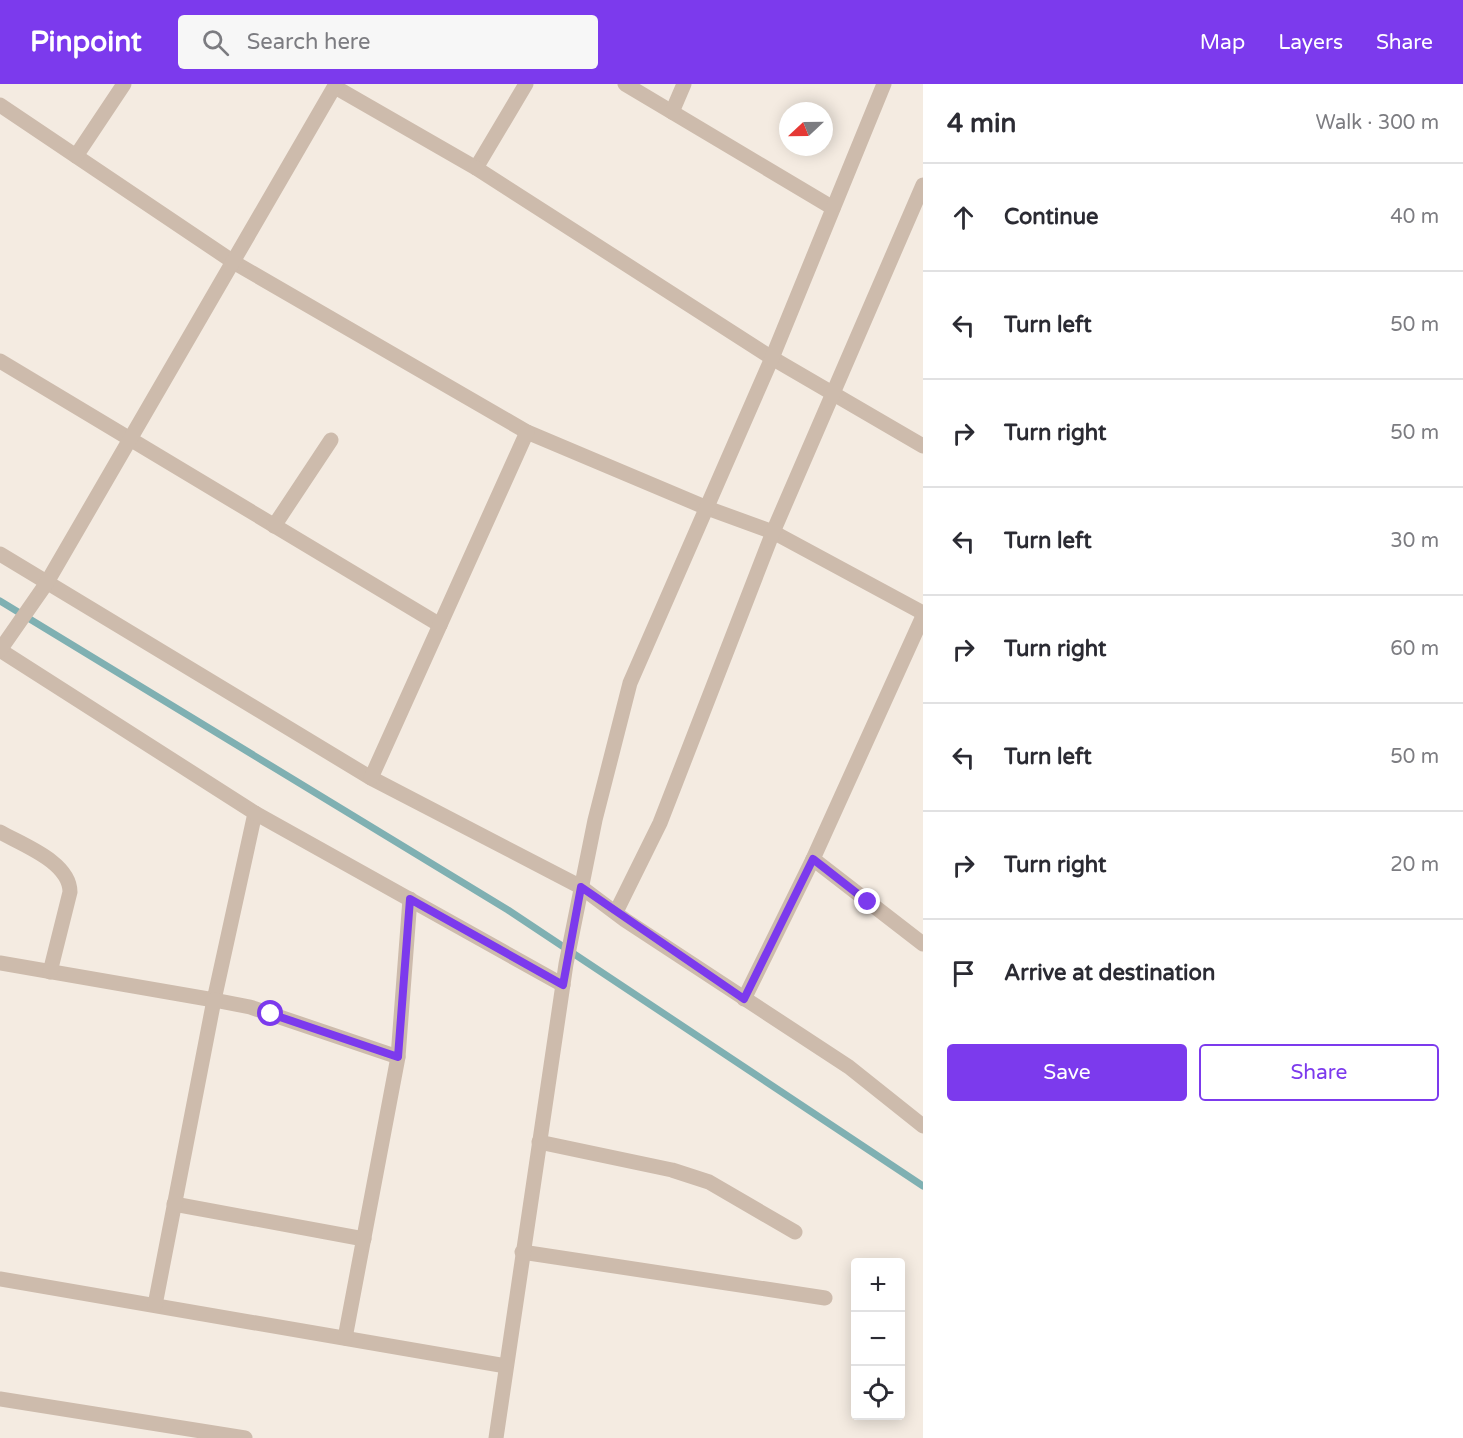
<!DOCTYPE html>
<html lang="en">
<head>
<meta charset="utf-8">
<style>
  :root { --surface:#fff; --page:#f7f7f7; --text:#2b2b33; --muted:#7c7c81; --line:#e1e1e2; --accent:#7c3aed }
  body { margin:0; font-family:"Varela Round",sans-serif; background:var(--page); color:var(--text) }
  .controls { position:absolute; right:18px; bottom:18px; display:grid; overflow:hidden; border-radius:6px; box-shadow:0 3px 15px #0003 }
  .controls button { width:54px; height:54px; display:grid; place-items:center; padding:0; border:0; border-bottom:2px solid var(--line); background:var(--surface); color:var(--text); font:30px sans-serif }
  .compass { position:absolute; left:779px; top:18px; width:54px; height:54px; border-radius:50%; background:var(--surface); box-shadow:0 3px 15px #0003; rotate:248deg }
  .stop { position:absolute; width:18px; height:18px; margin:-14px; border:4px solid #7c3aed; border-radius:50%; background:#fff }
  .stop.end { background:#7c3aed; border-color:#fff; box-shadow:0 2px 6px #0008 }
  .list { margin:0; padding:0; list-style:none }
  h2 { display:flex; justify-content:space-between; align-items:center; height:78px; margin:0; padding:0 24px; font-size:26px }
  h2 small { font-size:20px; font-weight:400; color:var(--muted) }
  .list li { display:grid; grid-template-columns:39px 1fr auto; gap:18px; align-items:center; box-sizing:border-box; height:108px; padding:0 24px; border-top:2px solid var(--line) }
  .list b { display:block; font-size:22px; white-space:nowrap }
  .list em { font-size:20px; font-style:normal; color:var(--muted) }
  .actions { display:flex; gap:12px; padding:18px 24px }
  .actions a { flex:1; padding:14px 0; border:2px solid var(--accent); border-radius:6px; text-align:center; font-size:21px; color:var(--accent) }
  .actions .main { background:var(--accent); color:#fff }
  .icon { flex:none; width:33px; height:33px; fill:none; stroke:currentColor; stroke-width:2; stroke-linecap:round; stroke-linejoin:round }
  .map { position:relative; flex:none; width:923px; height:1354px; overflow:hidden }
  header { display:flex; align-items:center; gap:36px; box-sizing:border-box; height:84px; padding:0 30px; background:var(--accent); color:#fff }
  header strong { font-size:28px }
  nav { display:flex; gap:33px; margin-inline-start:auto; font-size:21px }
  .search { width:420px; height:54px; background:var(--page); display:flex; align-items:center; gap:15px; box-sizing:border-box; padding:0 21px; border-radius:6px; color:var(--muted); font-size:22px }
  main { display:flex }
  aside { flex:1; background:var(--surface) }
  .map>svg:first-child { display:block }
</style>
</head>
<body>
<header>
<strong>Pinpoint</strong>
<div class="search"><svg class="icon" aria-label="search" viewBox="0 0 24 24"><circle cx="10" cy="10" r="6"/><path d="M15 15l6 6"/></svg>Search here</div>
<nav><a>Map</a><a>Layers</a><a>Share</a></nav>
</header>
<main>
<div class="map">
<svg width="923" height="1354" viewBox="0 0 923 1354">
  <rect width="100%" height="100%" fill="#f4ebe1"/>
  <g fill="none" stroke-linecap="round" stroke-linejoin="round">
    <polyline stroke="#7fb0b2" stroke-width="7" points="0,517 508,826 923,1102"/>
    <g stroke="#cdbbac" stroke-width="15">
      <polyline points="625,0 833,124"/>
      <polyline points="335,3 476,84 526,0"/>
      <polyline points="0,21 235,179 527,348 707,424 773,448 923,529"/>
      <polyline points="672,28 684,0"/>
      <polyline points="76,72 124,0"/>
      <polyline points="476,84 772,274 923,362"/>
      <polyline points="0,277 440,541"/>
      <polyline points="274,442 331,356"/>
      <polyline points="0,470 371,694 581,803 625,836 849,983 923,1042"/>
      <polyline points="923,532 813,775 923,860"/>
      <polyline points="0,566 255,729 214,916 0,879"/>
      <polyline points="0,566 46,500 336,0"/>
      <polyline points="371,694 527,348"/>
      <polyline points="255,729 563,901"/>
      <path d="M0,748C23,761 70,778 70,808L50,888"/>
      <polyline points="616,828 660,739 773,448 923,101"/>
      <polyline points="744,915 813,775"/>
      <polyline points="398,973 410,815"/>
      <polyline points="539,1058 672,1086 709,1098 795,1148"/>
      <polyline points="174,1120 364,1155"/>
      <polyline points="522,1168 825,1214"/>
      <polyline points="0,1195 506,1282"/>
      <polyline points="155,1221 214,916 250,923 398,973 345,1254"/>
      <polyline points="0,1315 245,1354"/>
      <polyline points="496,1354 566,880 595,736 630,599 772,274 884,0"/>
    </g>
  </g>
  <g fill="none" stroke-linecap="round" stroke-linejoin="round">
    <polyline stroke="#7c3aed" stroke-width="8" points="271,930 398,973 410,815 563,901 581,803 744,915 813,775 868,818"/>
  </g>
</svg>
<div class="controls">
<button>+</button>
<button>−</button>
<button><svg class="icon" aria-label="locate" viewBox="0 0 24 24"><circle cx="12" cy="12" r="6"/><path d="M12 2v4M12 18v4M2 12h4M18 12h4"/></svg></button>
</div>
<svg class="compass" viewBox="-18 -18 36 36"><path d="M0-13l5 13h-10z" fill="#e53935"/><path d="M0 13l5-13h-10z" fill="#7c7c81"/></svg>
<div class="stop" style="left:271px;top:930px"></div>
<div class="stop end" style="left:868px;top:818px"></div>
</div>
<aside>
<h2>4 min<small>Walk · 300 m</small></h2>
<ul class="list">
<li><svg class="icon" aria-label="ahead" viewBox="0 0 24 24"><path d="M12 20V5M6 11l6-6 6 6"/></svg><div><b>Continue</b></div><em>40 m</em></li>
<li><svg class="icon" aria-label="left" viewBox="0 0 24 24"><path d="M17 20v-9H6M10 6l-5 5 5 5"/></svg><div><b>Turn left</b></div><em>50 m</em></li>
<li><svg class="icon" aria-label="right" viewBox="0 0 24 24"><path d="M7 20v-9h11M14 6l5 5-5 5"/></svg><div><b>Turn right</b></div><em>50 m</em></li>
<li><svg class="icon" aria-label="left" viewBox="0 0 24 24"><path d="M17 20v-9H6M10 6l-5 5 5 5"/></svg><div><b>Turn left</b></div><em>30 m</em></li>
<li><svg class="icon" aria-label="right" viewBox="0 0 24 24"><path d="M7 20v-9h11M14 6l5 5-5 5"/></svg><div><b>Turn right</b></div><em>60 m</em></li>
<li><svg class="icon" aria-label="left" viewBox="0 0 24 24"><path d="M17 20v-9H6M10 6l-5 5 5 5"/></svg><div><b>Turn left</b></div><em>50 m</em></li>
<li><svg class="icon" aria-label="right" viewBox="0 0 24 24"><path d="M7 20v-9h11M14 6l5 5-5 5"/></svg><div><b>Turn right</b></div><em>20 m</em></li>
<li><svg class="icon" aria-label="arrive" viewBox="0 0 24 24"><path d="M6 21V4h12l-3 4 3 4H6"/></svg><div><b>Arrive at destination</b></div></li>
</ul>
<div class="actions"><a class="main">Save</a><a>Share</a></div>
</aside>
</main>
</body>
</html>
